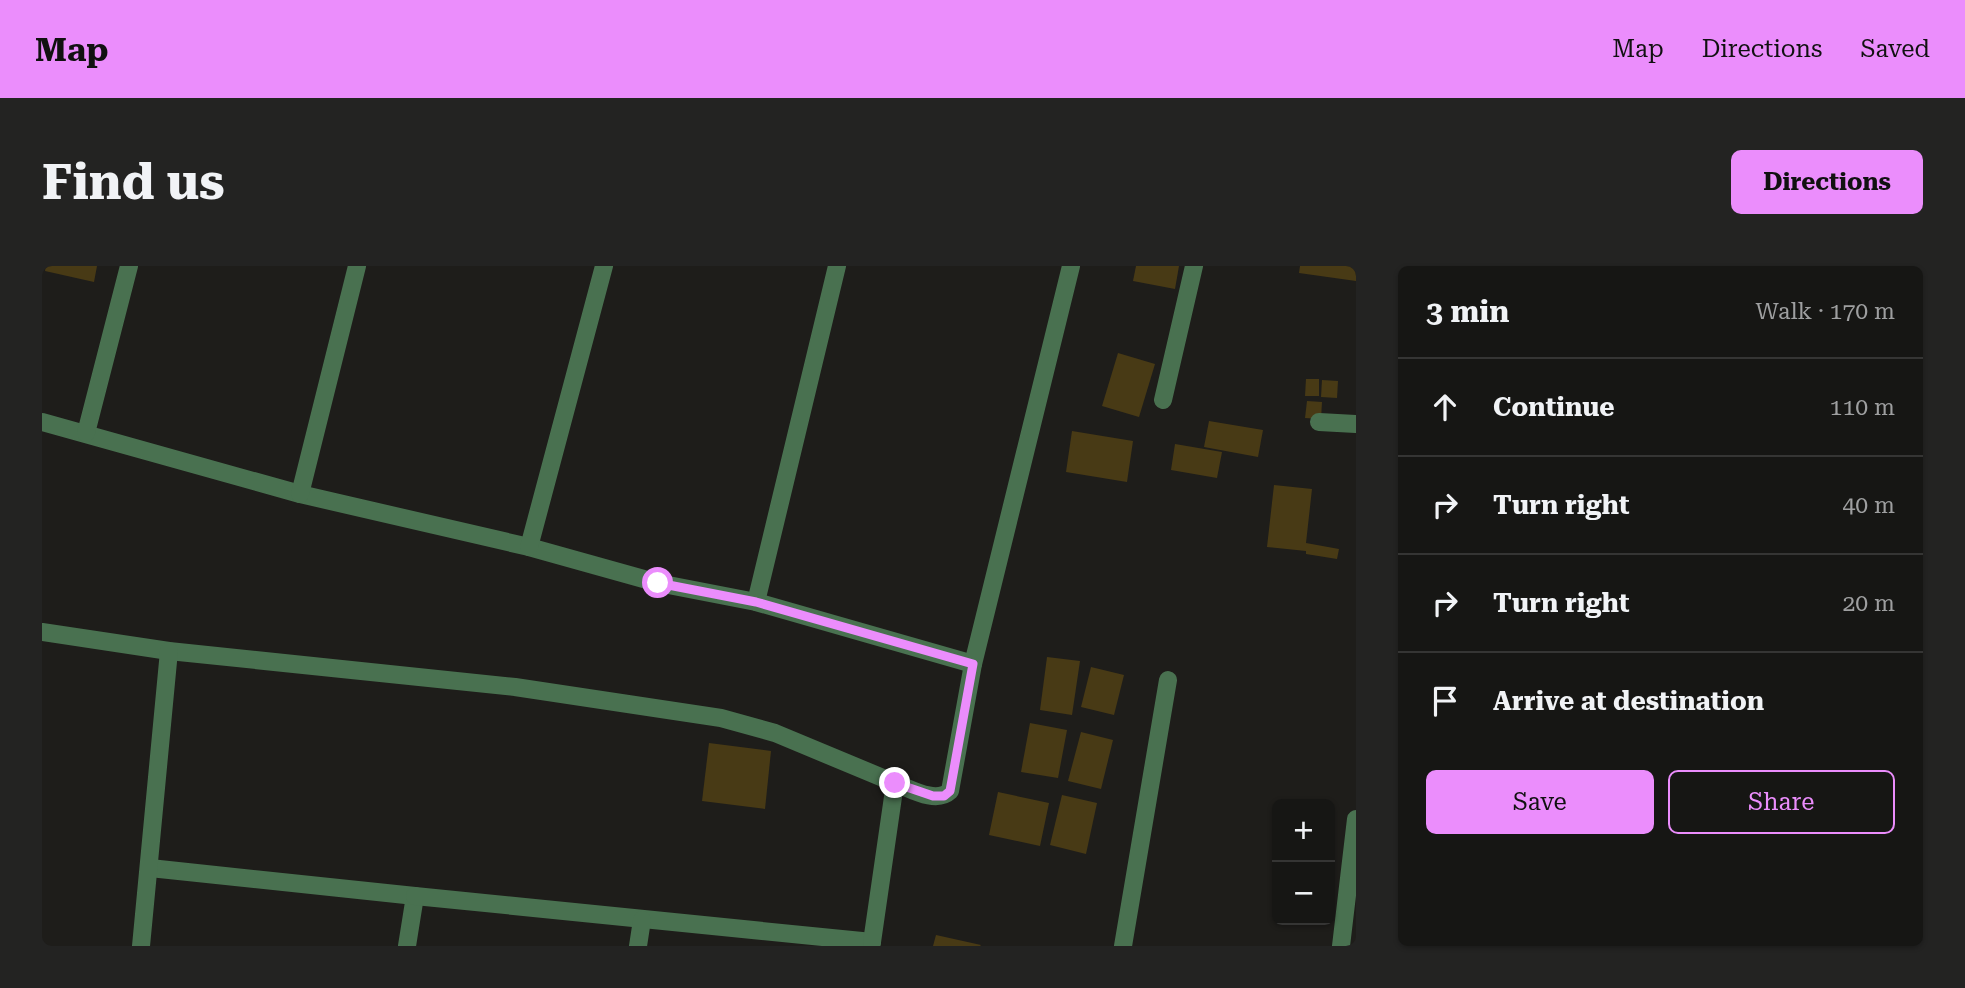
<!DOCTYPE html>
<html lang="en">
<head>
<meta charset="utf-8">
<style>
  :root { --surface:#161614; --page:#232322; --text:#f1f3f6; --muted:#9e9fa0; --line:#353534; --accent:#eb8dfc }
  body { margin:0; font-family:"Roboto Serif",serif; background:var(--page); color:var(--text) }
  .controls { position:absolute; right:21px; bottom:21px; display:grid; overflow:hidden; border-radius:10px; box-shadow:0 2px 5px #0004 }
  .controls button { width:63px; height:63px; display:grid; place-items:center; padding:0; border:0; border-bottom:2px solid var(--line); background:var(--surface); color:var(--text); font:35px sans-serif }
  .stop { position:absolute; width:21px; height:21px; margin:-16px; border:5px solid #eb8dfc; border-radius:50%; background:#fff }
  .stop.end { background:#eb8dfc; border-color:#fff; box-shadow:0 2px 7px #0008 }
  .list { margin:0; padding:0; list-style:none }
  h2 { display:flex; justify-content:space-between; align-items:center; height:91px; margin:0; padding:0 28px; font-size:30px }
  h2 small { font-size:23px; font-weight:400; color:var(--muted) }
  .list li { display:grid; grid-template-columns:46px 1fr auto; gap:21px; align-items:center; box-sizing:border-box; height:98px; padding:0 28px; border-top:2px solid var(--line) }
  .list b { display:block; font-size:26px; white-space:nowrap }
  .list em { font-size:23px; font-style:normal; color:var(--muted) }
  .actions { display:flex; gap:14px; padding:21px 28px }
  .actions a { flex:1; padding:16px 0; border:2px solid var(--accent); border-radius:10px; text-align:center; font-size:24px; color:var(--accent) }
  .actions .main { background:var(--accent); color:#111 }
  .icon { flex:none; width:38px; height:38px; fill:none; stroke:currentColor; stroke-width:2; stroke-linecap:round; stroke-linejoin:round }
  .map { position:relative; flex:none; width:1314px; height:680px; overflow:hidden; border-radius:10px }
  header { display:flex; align-items:center; gap:42px; box-sizing:border-box; height:98px; padding:0 35px; background:var(--accent); color:#111 }
  header strong { font-size:33px }
  nav { display:flex; gap:38px; margin-inline-start:auto; font-size:24px }
  .intro { display:flex; align-items:center; justify-content:space-between; box-sizing:border-box; height:168px; padding:0 42px }
  h1 { margin:0; font-size:49px }
  .button { padding:18px 32px; border-radius:10px; background:var(--accent); color:#111; font-size:24px; font-weight:700 }
  main { display:flex; gap:42px; padding:0 42px }
  aside { flex:1; background:var(--surface); border-radius:10px; box-shadow:0 2px 5px #0004 }
  .map>svg:first-child { display:block }
</style>
</head>
<body>
<header>
<strong>Map</strong>
<nav><a>Map</a><a>Directions</a><a>Saved</a></nav>
</header>
<div class="intro"><h1>Find us</h1><a class="button">Directions</a></div>
<main>
<div class="map">
<svg width="1314" height="680" viewBox="0 0 1314 680">
  <rect width="100%" height="100%" fill="#1e1d1a"/>
  <g fill="#483a15">
    <polygon points="4,0 55,0 52,16 3,5"/>
    <polygon points="1094,0 1137,0 1133,23 1091,15"/>
    <polygon points="1258,0 1314,0 1314,15 1257,7"/>
    <polygon points="1076,87 1113,98 1097,151 1060,140"/>
    <polygon points="1264,113 1277,113 1277,130 1263,130"/>
    <polygon points="1280,114 1296,115 1295,132 1279,131"/>
    <polygon points="1265,135 1280,136 1279,153 1263,152"/>
    <polygon points="1167,155 1221,164 1216,191 1162,181"/>
    <polygon points="1030,165 1091,175 1085,216 1024,206"/>
    <polygon points="1133,178 1180,186 1175,212 1129,204"/>
    <polygon points="1232,219 1270,223 1264,277 1297,283 1295,293 1264,288 1264,285 1225,281"/>
    <polygon points="1005,391 1038,395 1030,449 998,444"/>
    <polygon points="1049,401 1082,409 1072,449 1039,441"/>
    <polygon points="988,457 1025,464 1016,512 979,506"/>
    <polygon points="1039,466 1071,474 1059,523 1026,515"/>
    <polygon points="667,477 729,485 723,543 660,535"/>
    <polygon points="956,526 1007,537 998,580 947,569"/>
    <polygon points="1020,529 1055,537 1044,588 1008,579"/>
    <polygon points="894,669 939,679 938,680 891,680"/>
  </g>
  <g fill="none" stroke-linecap="round" stroke-linejoin="round">
    <g stroke="#497150" stroke-width="18">
      <polyline points="1121,134 1152,0"/>
      <polyline points="0,156 258,228 487,281 616,317 714,336 931,398"/>
      <polyline points="1277,156 1314,158"/>
      <polyline points="44,167 87,0"/>
      <polyline points="258,228 315,0"/>
      <polyline points="487,281 562,0"/>
      <polyline points="714,336 795,0"/>
      <polyline points="0,366 127,385 473,421 679,452 733,467 853,517"/>
      <polyline points="108,602 373,630 365,680"/>
      <polyline points="373,630 830,676 829,680"/>
      <path d="M830,676L853,517C869,523 894,538 908,525L931,398L1029,0"/>
      <polyline points="99,680 127,385"/>
      <polyline points="596,680 600,654"/>
      <polyline points="1081,680 1126,414"/>
      <polyline points="1299,680 1314,553"/>
    </g>
  </g>
  <g fill="none" stroke-linecap="round" stroke-linejoin="round">
    <polyline stroke="#eb8dfc" stroke-width="9" points="616,317 714,336 931,398 908,525 902,530 891,530 853,517"/>
  </g>
</svg>
<div class="controls">
<button>+</button>
<button>−</button>
</div>
<div class="stop" style="left:616px;top:317px"></div>
<div class="stop end" style="left:853px;top:517px"></div>
</div>
<aside>
<h2>3 min<small>Walk · 170 m</small></h2>
<ul class="list">
<li><svg class="icon" aria-label="ahead" viewBox="0 0 24 24"><path d="M12 20V5M6 11l6-6 6 6"/></svg><div><b>Continue</b></div><em>110 m</em></li>
<li><svg class="icon" aria-label="right" viewBox="0 0 24 24"><path d="M7 20v-9h11M14 6l5 5-5 5"/></svg><div><b>Turn right</b></div><em>40 m</em></li>
<li><svg class="icon" aria-label="right" viewBox="0 0 24 24"><path d="M7 20v-9h11M14 6l5 5-5 5"/></svg><div><b>Turn right</b></div><em>20 m</em></li>
<li><svg class="icon" aria-label="arrive" viewBox="0 0 24 24"><path d="M6 21V4h12l-3 4 3 4H6"/></svg><div><b>Arrive at destination</b></div></li>
</ul>
<div class="actions"><a class="main">Save</a><a>Share</a></div>
</aside>
</main>
</body>
</html>
